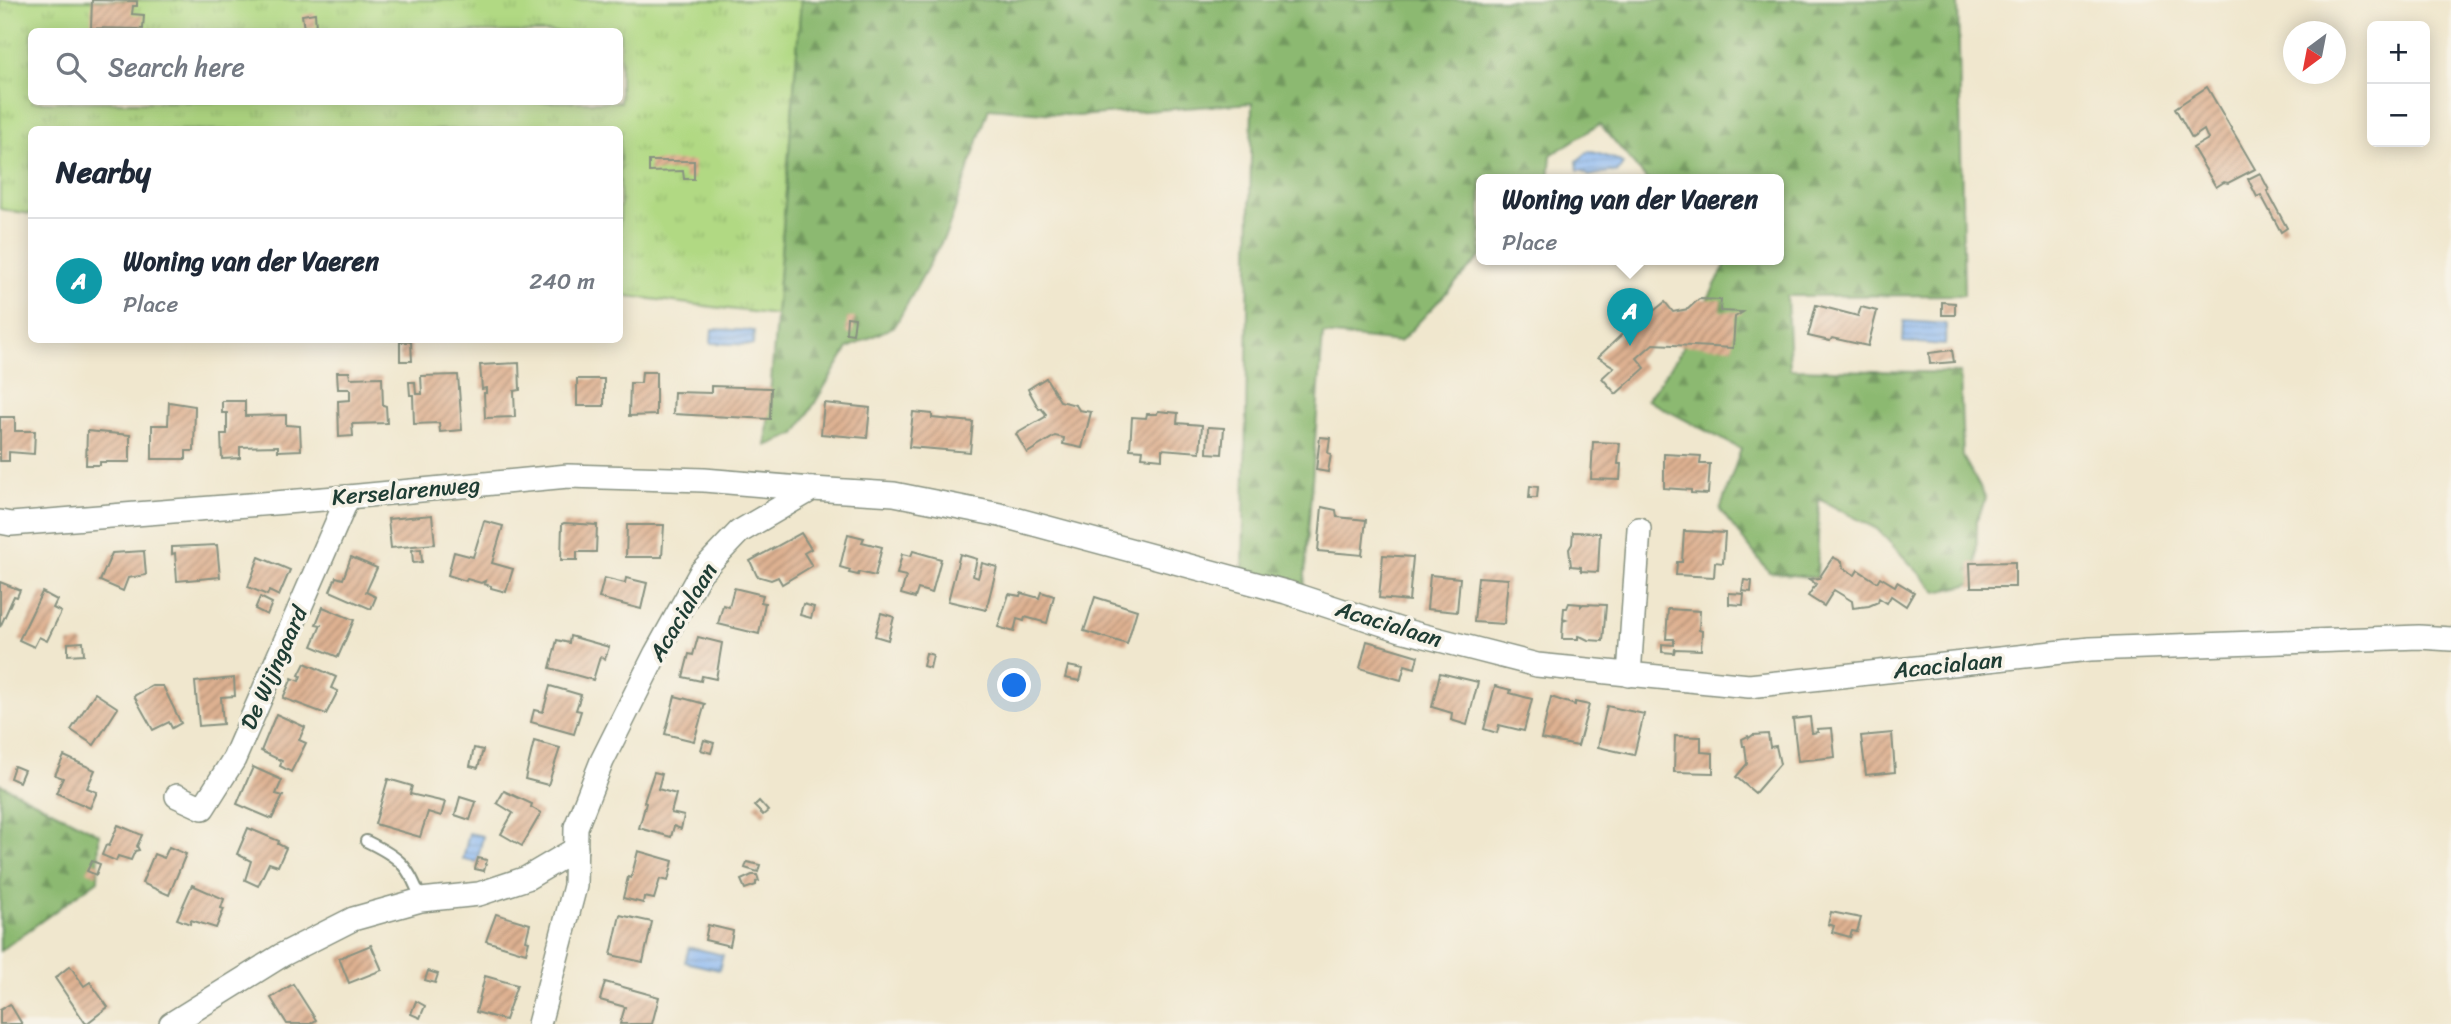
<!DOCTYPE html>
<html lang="en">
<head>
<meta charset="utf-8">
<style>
  :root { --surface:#fff; --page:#f6f6f7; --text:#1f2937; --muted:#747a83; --line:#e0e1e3; --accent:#0f766e }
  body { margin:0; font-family:Sriracha,sans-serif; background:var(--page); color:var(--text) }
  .controls { position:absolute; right:21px; top:21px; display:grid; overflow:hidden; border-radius:10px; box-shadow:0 4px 18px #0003 }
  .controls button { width:63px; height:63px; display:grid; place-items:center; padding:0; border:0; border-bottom:2px solid var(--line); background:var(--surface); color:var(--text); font:35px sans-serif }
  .compass { position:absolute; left:2283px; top:21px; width:63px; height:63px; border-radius:50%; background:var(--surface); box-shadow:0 4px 18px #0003; rotate:212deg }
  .you { position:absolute; left:1015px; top:686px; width:24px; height:24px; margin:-18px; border:5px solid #fff; border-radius:50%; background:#1a73e8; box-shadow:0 0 0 10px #1a73e833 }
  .badge { display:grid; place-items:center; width:46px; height:46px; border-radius:50%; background:var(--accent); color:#fff; font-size:23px; font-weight:700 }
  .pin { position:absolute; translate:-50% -58px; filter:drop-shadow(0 2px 4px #0008) }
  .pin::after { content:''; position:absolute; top:37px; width:24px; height:21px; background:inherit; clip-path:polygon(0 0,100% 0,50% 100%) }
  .popup { position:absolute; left:1476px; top:174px; width:308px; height:91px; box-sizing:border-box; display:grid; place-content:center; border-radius:10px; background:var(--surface); filter:drop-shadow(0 2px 5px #0005); font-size:23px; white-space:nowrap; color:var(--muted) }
  .popup b { font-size:26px; color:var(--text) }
  .popup::after { content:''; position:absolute; left:50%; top:100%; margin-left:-14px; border:14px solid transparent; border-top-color:var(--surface) }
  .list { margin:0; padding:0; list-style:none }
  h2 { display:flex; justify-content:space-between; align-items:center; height:91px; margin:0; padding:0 28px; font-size:30px }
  h2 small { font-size:23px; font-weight:400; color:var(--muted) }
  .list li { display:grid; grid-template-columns:46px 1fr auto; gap:21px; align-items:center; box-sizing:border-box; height:126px; padding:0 28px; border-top:2px solid var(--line) }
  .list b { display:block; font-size:26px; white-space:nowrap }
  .list p { margin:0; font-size:23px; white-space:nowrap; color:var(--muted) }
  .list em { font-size:23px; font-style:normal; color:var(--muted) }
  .icon { flex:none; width:38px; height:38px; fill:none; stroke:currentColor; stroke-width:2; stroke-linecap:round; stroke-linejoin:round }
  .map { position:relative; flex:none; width:2451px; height:1024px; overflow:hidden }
  .search { position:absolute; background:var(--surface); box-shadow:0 4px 18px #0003; left:28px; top:28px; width:595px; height:77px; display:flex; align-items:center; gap:18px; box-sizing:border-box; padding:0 24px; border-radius:10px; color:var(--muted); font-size:26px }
  .panel { position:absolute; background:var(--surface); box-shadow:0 4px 18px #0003; left:28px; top:126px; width:595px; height:217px; border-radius:10px }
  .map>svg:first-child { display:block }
</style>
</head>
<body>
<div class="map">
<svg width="2451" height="1024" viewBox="0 0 2451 1024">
  <defs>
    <pattern id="grass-tufts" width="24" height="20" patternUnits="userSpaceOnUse" patternTransform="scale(1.75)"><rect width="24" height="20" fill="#b1d983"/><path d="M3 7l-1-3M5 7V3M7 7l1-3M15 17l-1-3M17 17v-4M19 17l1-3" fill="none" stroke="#98bb72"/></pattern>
    <pattern id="forest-firs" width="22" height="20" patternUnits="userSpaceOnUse" patternTransform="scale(1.75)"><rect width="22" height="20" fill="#8cb971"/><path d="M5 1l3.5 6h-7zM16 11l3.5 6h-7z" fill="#72985e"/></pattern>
    <pattern id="water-rules" width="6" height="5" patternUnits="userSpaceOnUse" patternTransform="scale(1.75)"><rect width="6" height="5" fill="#87b6f2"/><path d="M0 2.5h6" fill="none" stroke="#6e95c5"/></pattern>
    <pattern id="building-hatch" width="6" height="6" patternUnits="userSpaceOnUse" patternTransform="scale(1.75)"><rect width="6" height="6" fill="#deb191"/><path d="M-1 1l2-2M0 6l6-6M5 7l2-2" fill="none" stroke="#b39177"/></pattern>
  </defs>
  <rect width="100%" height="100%" fill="#f7f3e8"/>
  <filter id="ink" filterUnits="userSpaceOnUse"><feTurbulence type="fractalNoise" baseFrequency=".0143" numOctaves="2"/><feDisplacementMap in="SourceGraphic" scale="14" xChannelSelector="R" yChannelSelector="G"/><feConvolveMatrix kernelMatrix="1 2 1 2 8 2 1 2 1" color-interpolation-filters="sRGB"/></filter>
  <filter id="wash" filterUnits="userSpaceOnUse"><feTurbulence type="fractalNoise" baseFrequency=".00686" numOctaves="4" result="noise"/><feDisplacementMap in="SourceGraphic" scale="28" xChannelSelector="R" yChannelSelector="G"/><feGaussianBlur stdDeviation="1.57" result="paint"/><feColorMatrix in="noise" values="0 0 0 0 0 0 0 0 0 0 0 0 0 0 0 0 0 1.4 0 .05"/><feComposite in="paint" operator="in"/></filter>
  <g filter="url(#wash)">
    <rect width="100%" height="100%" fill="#f0e7ce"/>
    <path fill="url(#grass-tufts)" stroke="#688b5c" stroke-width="2" fill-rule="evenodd" d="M0,0H801L776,315L620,295V130H32L31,214L0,209ZM32,32H620V102H32Z"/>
    <g fill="url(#forest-firs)" stroke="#567b52" stroke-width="2">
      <polygon points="801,0 1958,0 1964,295 1787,296 1790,369 1960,373 1963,457 1986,498 1977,519 1976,583 1937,592 1877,529 1819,499 1817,578 1769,572 1720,510 1741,449 1647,400 1678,356 1728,260 1779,260 1779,180 1647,180 1600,124 1551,155 1549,180 1481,180 1481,256 1400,342 1323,334 1304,588 1243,571 1252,103 1077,116 989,108 947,232 895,326 848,348 796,434 766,446"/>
      <polygon points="0,784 99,834 98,880 0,951"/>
    </g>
    <g fill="url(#water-rules)" stroke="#537a93" stroke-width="2">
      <polygon points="1589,151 1618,160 1623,164 1617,173 1610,172 1589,176 1582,171 1578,171 1577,161"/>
      <polygon points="1904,321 1946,324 1945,345 1903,342"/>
      <polygon points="712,329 754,331 753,345 711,343"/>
      <polygon points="469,833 483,836 477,862 463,859"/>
      <polygon points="689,947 723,955 719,970 685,962"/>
    </g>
    <g id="blocks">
      <g fill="url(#building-hatch)">
        <polygon points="92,0 137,1 137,6 133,6 132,14 144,15 143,29 91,28"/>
        <polygon points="315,13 316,28 304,29 302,15"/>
        <polygon points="2207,87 2255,169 2228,183 2224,182 2216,187 2193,148 2208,139 2204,130 2192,138 2175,108"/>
        <polygon points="649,161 694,161 694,179 684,179 683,171 649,172"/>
        <polygon points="2260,173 2269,190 2267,191 2287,228 2281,232 2261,195 2257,197 2248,179"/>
        <polygon points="1699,299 1721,300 1720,311 1743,312 1735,317 1733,348 1653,344 1637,358 1645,368 1616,394 1602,378 1614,367 1598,357 1636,321 1640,306 1655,310 1665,302 1673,312 1688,309"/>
        <polygon points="1942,302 1955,303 1955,315 1942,315"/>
        <polygon points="1816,305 1858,316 1861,307 1877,311 1868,346 1832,338 1830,341 1808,336"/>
        <polygon points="847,317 855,318 853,334 846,333"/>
        <polygon points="400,342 411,342 412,361 400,361"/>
        <polygon points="1952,350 1954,362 1930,364 1929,353"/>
        <polygon points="519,363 520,390 514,391 515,417 485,418 484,393 486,393 486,388 482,389 480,365"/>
        <polygon points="337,372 349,372 350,378 382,377 383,405 386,406 387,423 352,424 353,436 339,437 338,401 350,400 350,389 338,389"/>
        <polygon points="642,372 656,372 656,415 629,416 630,383 641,383"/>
        <polygon points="458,375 462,430 440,432 439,423 414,424 413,395 410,395 409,382 415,382 416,394 422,394 421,376"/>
        <polygon points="1046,378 1060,401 1076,405 1079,410 1091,412 1082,448 1063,444 1064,438 1055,436 1027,453 1016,434 1045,417 1046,414 1041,408 1039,409 1028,389"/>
        <rect x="577" y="379" width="27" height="27"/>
        <polygon points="711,386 771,388 770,419 673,414 674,392 711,393"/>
        <polygon points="222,401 245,401 245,416 286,415 286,425 300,426 301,450 278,451 278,446 240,447 240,458 222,459 221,434 227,434 227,413 222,413"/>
        <polygon points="169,402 195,406 194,451 186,451 186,459 152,459 152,425 168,425"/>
        <polygon points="824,403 870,408 867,438 821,434"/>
        <polygon points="1158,411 1178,413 1177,423 1202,425 1200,452 1162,449 1162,459 1142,457 1143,450 1130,449 1132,417 1146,418 1147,414 1157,414"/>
        <polygon points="913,412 932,414 932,418 973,422 970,452 909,447"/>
        <polygon points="0,417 15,417 15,431 35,431 34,454 9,452 9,461 0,461"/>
        <polygon points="1208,427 1224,428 1222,454 1207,453"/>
        <polygon points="87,431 130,435 130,462 100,462 100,465 86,465"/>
        <polygon points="1320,437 1330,438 1328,453 1331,454 1328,472 1316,470"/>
        <polygon points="1593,442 1620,443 1618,464 1621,464 1620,480 1591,479"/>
        <polygon points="1664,454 1701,456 1700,464 1710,464 1708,494 1691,493 1691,490 1664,488"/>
        <polygon points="1530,486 1538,487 1537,498 1529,498"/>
        <polygon points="1322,507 1336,510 1337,517 1366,520 1362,555 1318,551"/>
        <polygon points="432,515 435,544 391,548 388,519"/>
        <polygon points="484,521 503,526 492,563 513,569 506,592 491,588 491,586 484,584 485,581 481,583 467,579 466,581 448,575 454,552 473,557"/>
        <polygon points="564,523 597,525 596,552 577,552 577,560 561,560 562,524"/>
        <polygon points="627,525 664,525 662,557 626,557"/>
        <polygon points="1684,531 1725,533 1723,563 1715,562 1714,577 1676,575 1677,562 1682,562"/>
        <polygon points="1573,532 1600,533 1598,572 1581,571 1581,567 1571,566 1569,549 1572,544"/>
        <polygon points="801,533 811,549 804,553 812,566 782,584 778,577 771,580 757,576 750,561"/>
        <polygon points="848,534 864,538 862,542 882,547 875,576 859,572 858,575 849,573 850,570 840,567"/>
        <polygon points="217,545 220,577 177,581 175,553 172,554 172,547"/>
        <polygon points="421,549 422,562 413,563 412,550"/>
        <polygon points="144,551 146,575 128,578 123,591 100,581 112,553"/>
        <polygon points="913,551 941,559 932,593 918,589 915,598 901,594 906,576 897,574 902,554 911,556"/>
        <polygon points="960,554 977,559 973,576 978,578 982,563 997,567 986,610 948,601"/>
        <polygon points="1383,555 1413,557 1409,601 1379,598"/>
        <polygon points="259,557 290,570 279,596 269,591 267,595 248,587"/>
        <polygon points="351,557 377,568 366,592 376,597 371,609 330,591 336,577 343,579"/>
        <polygon points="1833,557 1842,562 1843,568 1855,575 1858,570 1877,582 1880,577 1895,586 1897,582 1914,592 1906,606 1891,596 1887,603 1879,598 1878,602 1869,606 1853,608 1852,601 1834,590 1824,606 1808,596 1816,584 1809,579 1819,578"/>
        <polygon points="2015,562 2015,587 1971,587 1970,563"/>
        <polygon points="1430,575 1460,578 1457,612 1427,609"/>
        <polygon points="1478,577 1508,579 1504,624 1474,622"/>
        <polygon points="604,578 625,583 626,578 647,583 641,609 599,598"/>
        <polygon points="1744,580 1752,581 1751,592 1742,591"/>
        <polygon points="0,582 20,590 17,597 14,596 0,627"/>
        <polygon points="734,588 763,595 761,602 765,603 759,634 718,624 723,605 729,607"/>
        <polygon points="42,592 57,600 53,608 61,612 47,641 39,637 34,647 19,640"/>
        <polygon points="1041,592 1054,596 1047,623 1025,617 1024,621 1017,619 1014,632 998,627 1009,594 1020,596 1021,593 1039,598"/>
        <polygon points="1729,593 1744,594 1743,605 1729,604"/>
        <polygon points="260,597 272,603 267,615 255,609"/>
        <polygon points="1095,597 1137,610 1127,644 1084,631"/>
        <polygon points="1569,603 1581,604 1581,606 1583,604 1606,605 1603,641 1588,640 1582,637 1578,636 1578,639 1562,639 1563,621 1566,620 1563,619 1564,608 1567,608"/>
        <polygon points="803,604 814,607 811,618 800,615"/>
        <polygon points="323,607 354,620 338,657 312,646 321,625 316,624"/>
        <polygon points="1668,609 1700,611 1699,630 1702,631 1701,650 1675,649 1674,653 1662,652 1662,644 1674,645 1674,639 1666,639"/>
        <polygon points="881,613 894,617 888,640 875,636"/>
        <polygon points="570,636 609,647 605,659 600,657 593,680 550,668 557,640 569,643"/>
        <polygon points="698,637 722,643 716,679 702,676 701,681 683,677 689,654 693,655"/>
        <polygon points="1367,641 1418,656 1415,668 1405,665 1401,680 1360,668"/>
        <polygon points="83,642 84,654 68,655 68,643"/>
        <polygon points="926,653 933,655 930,668 923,666"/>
        <polygon points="305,663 336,677 331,688 338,691 326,714 283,698 292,678 299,681 301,676 299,675"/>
        <polygon points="1068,666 1083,669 1080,681 1065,678"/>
        <polygon points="1440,673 1478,682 1467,725 1451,720 1452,713 1432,707"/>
        <polygon points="234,678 235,696 221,697 223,724 199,726 195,682"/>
        <polygon points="152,686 163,686 181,723 172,728 169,722 153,730 134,696"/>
        <polygon points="550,686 581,695 576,710 581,711 574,734 531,722 534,710 543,712"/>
        <polygon points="1495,686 1511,690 1510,693 1532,699 1524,731 1499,725 1497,733 1484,729"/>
        <polygon points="95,693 118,708 94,745 71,730"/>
        <polygon points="675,696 705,704 694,741 665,734"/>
        <polygon points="1551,697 1575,705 1575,702 1589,705 1578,746 1541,739"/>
        <polygon points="1607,706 1644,714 1634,755 1598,747"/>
        <polygon points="276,714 305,727 299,740 306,743 291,772 280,766 282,761 261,751"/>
        <polygon points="1810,717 1812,733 1818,732 1817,729 1832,728 1835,757 1798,761 1793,719"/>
        <polygon points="1892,733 1895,772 1866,775 1861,736"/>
        <polygon points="1768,734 1770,747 1776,746 1780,764 1755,793 1736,777 1747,764 1745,746 1743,746 1742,739 1748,736 1749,738 1753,735"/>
        <polygon points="1675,736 1701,737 1701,752 1713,753 1713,773 1674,772"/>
        <polygon points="704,740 714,743 711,753 701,750"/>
        <polygon points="534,741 560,748 548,785 525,779"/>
        <polygon points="474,748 483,750 478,768 470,766"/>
        <polygon points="64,756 95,770 87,788 97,792 90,808 56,793 63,778 55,775"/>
        <polygon points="14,766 24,770 19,782 10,778"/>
        <polygon points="253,767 282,780 276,794 283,796 272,819 237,804"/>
        <polygon points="654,772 662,774 658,789 676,794 671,813 684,816 681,829 674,826 671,837 639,828 646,803 644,802"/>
        <polygon points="388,779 412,786 410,794 445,802 441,816 428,812 420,837 375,824"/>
        <polygon points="504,791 532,804 531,807 541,813 522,846 501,834 513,813 497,803"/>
        <polygon points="460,797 476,802 470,820 455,815"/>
        <polygon points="759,801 768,811 763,815 754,806"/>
        <polygon points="118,825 142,835 137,846 139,850 135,851 131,860 118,856 116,861 102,855 106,845 109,846"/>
        <polygon points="248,828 279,841 278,844 286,848 278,866 269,863 258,886 245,880 251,861 237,854"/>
        <polygon points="169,847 186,854 169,895 142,883 154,854 164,858"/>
        <polygon points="638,851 673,861 668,881 660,879 654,899 644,897 643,903 623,898 628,877 631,878"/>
        <polygon points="478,858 487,860 484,871 475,869"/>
        <polygon points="92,861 100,864 96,875 87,871"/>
        <polygon points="747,862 760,865 758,872 745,868"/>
        <polygon points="752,875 757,875 759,881 756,882 756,885 745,889 741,880"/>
        <polygon points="192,885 224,899 221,908 224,909 216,928 191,920 190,924 177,919"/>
        <polygon points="1831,912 1861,918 1857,932 1852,931 1850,937 1832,932 1834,926 1828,924"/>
        <polygon points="496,914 530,924 526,940 529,941 526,953 486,941"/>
        <polygon points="620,915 652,922 643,962 611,955"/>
        <polygon points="708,925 733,931 730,946 705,940"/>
        <polygon points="371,945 382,970 349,983 339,958"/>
        <polygon points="70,966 84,986 90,982 108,1007 86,1024 55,978"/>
        <polygon points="428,971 438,974 435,983 425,980"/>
        <polygon points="485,976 517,985 505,1020 476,1012"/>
        <polygon points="605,982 659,997 652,1024 620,1024 625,1007 600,1000"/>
        <polygon points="293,984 316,1020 310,1024 287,1024 271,998"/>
        <polygon points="416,1001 425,1006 420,1018 411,1014"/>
        <polygon points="10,1004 22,1024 0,1024 0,1010"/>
      </g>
    </g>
  </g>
  <g filter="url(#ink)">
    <use href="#blocks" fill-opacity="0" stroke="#889281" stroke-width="2"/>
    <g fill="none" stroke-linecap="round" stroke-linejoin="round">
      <g stroke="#889281" stroke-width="14">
        <path id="lane" d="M366,841C399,857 409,865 421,900"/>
      </g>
      <g stroke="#889281" stroke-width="26">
        <g id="street">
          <polyline points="0,522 11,524 348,497 568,476 704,480 812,489"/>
          <polyline points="1629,675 1639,529"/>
          <polyline points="177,796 203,808 234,759 348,497"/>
          <polyline points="171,1024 282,955 353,919 421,900 479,894 527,878 576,849"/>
          <polyline points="539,1024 575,886 576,827 602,761 656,653 701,572 739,532 812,489 894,494 1000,515 1286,592 1401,630 1537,665 1749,686 2090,649 2419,637 2451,639"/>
        </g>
      </g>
      <use href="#lane" stroke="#fff" stroke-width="10"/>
      <use href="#street" stroke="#fff" stroke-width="23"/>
    </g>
  </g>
  <g text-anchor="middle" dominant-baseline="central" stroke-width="7" stroke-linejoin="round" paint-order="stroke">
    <g font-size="23" fill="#1f3d34" stroke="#f7f3e8">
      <text transform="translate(406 491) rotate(-5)">Kerselarenweg</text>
      <text transform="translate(683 612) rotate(-59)">Acacialaan</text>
      <text transform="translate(1389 624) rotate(17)">Acacialaan</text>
      <text transform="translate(1948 665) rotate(-6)">Acacialaan</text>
      <text transform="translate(274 668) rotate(-66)">De Wijngaard</text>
    </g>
  </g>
</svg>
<div class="controls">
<button>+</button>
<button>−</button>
</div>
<svg class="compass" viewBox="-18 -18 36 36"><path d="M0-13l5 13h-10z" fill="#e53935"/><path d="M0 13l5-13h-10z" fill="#747a83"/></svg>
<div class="you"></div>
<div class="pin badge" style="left:1630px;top:346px;background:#0f9aa8">A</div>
<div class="popup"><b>Woning van der Vaeren</b>Place</div>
<div class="search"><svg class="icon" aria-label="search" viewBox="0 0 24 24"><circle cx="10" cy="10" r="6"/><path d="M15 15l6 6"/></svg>Search here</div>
<section class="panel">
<h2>Nearby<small></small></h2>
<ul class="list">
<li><span class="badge" style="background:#0f9aa8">A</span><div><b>Woning van der Vaeren</b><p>Place</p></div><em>240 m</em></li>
</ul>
</section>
</div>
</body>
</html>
